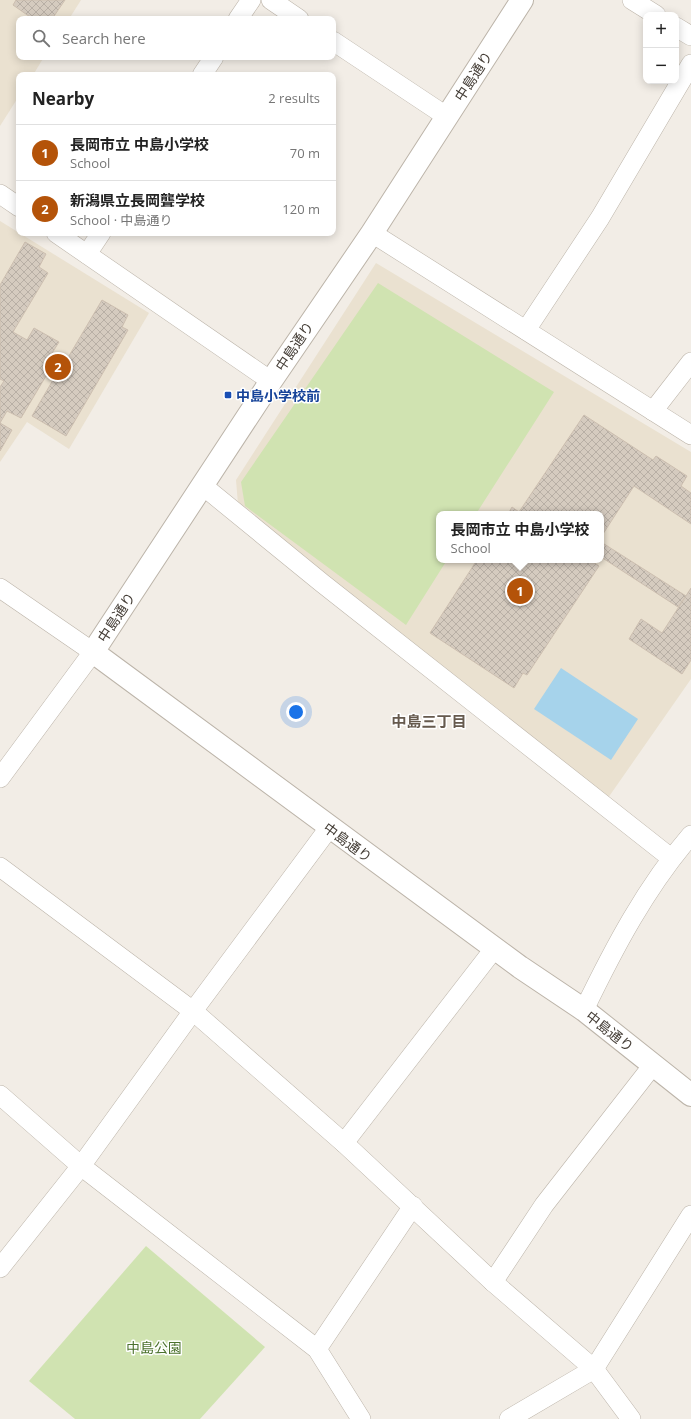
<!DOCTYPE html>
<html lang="en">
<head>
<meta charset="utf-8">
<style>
  :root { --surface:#fff; --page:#f2f2f2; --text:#222; --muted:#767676; --line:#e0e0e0; --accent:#b45309 }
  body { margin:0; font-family:"Open Sans","Noto Sans JP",sans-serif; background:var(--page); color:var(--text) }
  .controls { position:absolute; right:12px; top:12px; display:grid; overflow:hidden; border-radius:8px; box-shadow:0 2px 10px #0003 }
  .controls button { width:36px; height:36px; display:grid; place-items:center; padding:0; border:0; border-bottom:1px solid var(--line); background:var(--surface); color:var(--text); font:20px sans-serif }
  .you { position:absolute; left:296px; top:712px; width:14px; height:14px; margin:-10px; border:3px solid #fff; border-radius:50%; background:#1a73e8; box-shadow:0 0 0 6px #1a73e833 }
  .badge { display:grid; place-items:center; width:26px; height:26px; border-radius:50%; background:var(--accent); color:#fff; font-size:13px; font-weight:700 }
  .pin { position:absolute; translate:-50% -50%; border:2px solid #fff; box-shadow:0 1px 4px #0006 }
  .popup { position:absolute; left:436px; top:511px; width:168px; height:52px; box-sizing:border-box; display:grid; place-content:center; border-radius:8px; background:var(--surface); filter:drop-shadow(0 1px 3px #0005); font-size:13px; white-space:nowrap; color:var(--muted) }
  .popup b { font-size:15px; color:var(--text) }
  .popup::after { content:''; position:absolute; left:50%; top:100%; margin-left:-8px; border:8px solid transparent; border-top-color:var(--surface) }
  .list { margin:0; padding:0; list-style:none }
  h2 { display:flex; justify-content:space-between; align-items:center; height:52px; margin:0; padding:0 16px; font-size:17px }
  h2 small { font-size:13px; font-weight:400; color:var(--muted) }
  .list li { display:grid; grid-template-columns:26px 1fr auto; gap:12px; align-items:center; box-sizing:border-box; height:56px; padding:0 16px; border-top:1px solid var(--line) }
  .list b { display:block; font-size:15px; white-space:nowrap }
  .list p { margin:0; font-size:13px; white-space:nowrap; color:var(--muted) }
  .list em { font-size:13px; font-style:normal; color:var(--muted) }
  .icon { flex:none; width:22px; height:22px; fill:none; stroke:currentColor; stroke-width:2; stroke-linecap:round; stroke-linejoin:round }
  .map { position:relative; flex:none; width:691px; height:1419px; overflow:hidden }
  .search { position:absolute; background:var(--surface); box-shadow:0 2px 10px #0003; left:16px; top:16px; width:320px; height:44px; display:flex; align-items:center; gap:10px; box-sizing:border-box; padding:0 14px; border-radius:8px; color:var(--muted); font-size:15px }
  .panel { position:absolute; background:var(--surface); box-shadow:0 2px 10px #0003; left:16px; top:72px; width:320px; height:164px; border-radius:8px }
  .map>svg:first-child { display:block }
</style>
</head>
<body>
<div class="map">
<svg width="691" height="1419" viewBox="0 0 691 1419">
  <defs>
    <pattern id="building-cross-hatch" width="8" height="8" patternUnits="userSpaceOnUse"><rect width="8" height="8" fill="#d5cbbf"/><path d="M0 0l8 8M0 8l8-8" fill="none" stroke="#b8afa5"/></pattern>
  </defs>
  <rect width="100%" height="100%" fill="#f2ede6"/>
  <g fill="#eae1d0" fill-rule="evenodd">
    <polygon points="0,0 81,0 69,19 19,19 19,57 44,57 33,75 19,75 19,96 0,126"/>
    <polygon points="0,221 149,313 69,449 27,422 0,462"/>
    <path d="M376,263L691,452V679L608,798L238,504L236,480ZM439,514H601V560H439Z"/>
  </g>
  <g fill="#d0e3b1">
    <polygon points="378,283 554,392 476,514 439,514 439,560 447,560 406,625 245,506 241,482"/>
    <polygon points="146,1246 265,1347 200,1419 75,1419 29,1381"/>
  </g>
  <polygon fill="#a6d3eb" points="561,668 638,719 611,760 534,709"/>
  <g fill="url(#building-cross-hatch)" stroke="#cdbfb0">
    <polygon points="16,0 65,0 52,19 33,19 13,5"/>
    <polygon points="25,242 46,254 39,267 48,273 13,332 27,340 34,328 59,342 49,358 63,366 102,300 128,315 122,327 128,330 66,436 32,416 53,380 46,376 21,418 7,411 0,423 0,387 4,381 0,379 0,285"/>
    <polygon points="584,415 653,460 656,456 687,476 681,486 691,493 691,524 634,486 601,537 601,514 508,514 512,507 519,512"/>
    <polygon points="0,423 12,430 0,451"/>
    <polygon points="601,542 686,596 678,607 601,557"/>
    <polygon points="477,560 590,560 599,566 527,675 523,673 514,688 430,633"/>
    <polygon points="691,588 691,660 682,674 629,639 641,619 662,633"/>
  </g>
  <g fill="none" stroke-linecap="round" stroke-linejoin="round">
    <g stroke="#bcb4a9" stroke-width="20">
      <g id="minor">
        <polyline points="271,0 299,19"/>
        <polyline points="632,0 656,15"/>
        <polyline points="238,19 251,0"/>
        <polyline points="676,27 691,36"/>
        <polyline points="333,41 446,116"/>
        <polyline points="202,75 214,57"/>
        <polyline points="0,194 19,207"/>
        <polyline points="56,233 271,381"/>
        <polyline points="372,233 691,435"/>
        <polyline points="87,254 101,233"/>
        <polyline points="526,330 600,218 691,64"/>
        <polyline points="653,411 691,362"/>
        <polyline points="202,485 322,583 671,858"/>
        <polyline points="0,588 93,652 0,778"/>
        <polyline points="0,867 193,1011 344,1143 493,1282 594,1369 631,1419"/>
        <path d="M584,1010C614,948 646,887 691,835"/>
        <polyline points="0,1095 81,1166 317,1349 361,1419"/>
        <polyline points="344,1143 494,949"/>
        <polyline points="0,1268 81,1166 193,1011 329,828"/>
        <polyline points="493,1282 544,1205 653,1065"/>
        <polyline points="317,1349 413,1206"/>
        <polyline points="509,1419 594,1369 691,1215"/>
      </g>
    </g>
    <g stroke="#bcb4a9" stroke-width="24">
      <polyline id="tertiary" points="522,0 372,233 271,381 93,652 520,967 584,1010 691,1095"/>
    </g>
    <use href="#minor" stroke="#fff" stroke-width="19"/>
    <use href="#tertiary" stroke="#fff" stroke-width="22"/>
  </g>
  <rect fill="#1a4fb4" stroke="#fff" stroke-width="1.5" x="224" y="391" width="8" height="8" rx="2"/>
  <g text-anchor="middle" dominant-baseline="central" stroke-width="3" stroke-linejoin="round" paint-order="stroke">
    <g font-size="14" fill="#443d36" stroke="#fff">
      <text transform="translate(473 76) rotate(-57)">中島通り</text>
      <text transform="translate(294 346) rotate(-56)">中島通り</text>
      <text transform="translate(116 617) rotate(-57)">中島通り</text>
      <text transform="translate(348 842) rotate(36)">中島通り</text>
      <text transform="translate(610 1031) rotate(38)">中島通り</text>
    </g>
    <g font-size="14" font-weight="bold" fill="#164399" stroke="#fff" text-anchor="start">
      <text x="236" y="395">中島小学校前</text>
    </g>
    <g font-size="14" fill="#4b712d" stroke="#fff">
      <text x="154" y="1347">中島公園</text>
    </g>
    <g font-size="15" font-weight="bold" fill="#665a4e" stroke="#fff">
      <text x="429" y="721">中島三丁目</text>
    </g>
  </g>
</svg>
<div class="controls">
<button>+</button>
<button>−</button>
</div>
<div class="you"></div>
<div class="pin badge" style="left:520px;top:591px">1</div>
<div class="popup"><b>長岡市立 中島小学校</b>School</div>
<div class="pin badge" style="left:58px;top:367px">2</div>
<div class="search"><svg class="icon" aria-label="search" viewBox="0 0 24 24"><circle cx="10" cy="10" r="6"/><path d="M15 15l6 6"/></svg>Search here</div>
<section class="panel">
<h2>Nearby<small>2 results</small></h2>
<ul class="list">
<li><span class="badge">1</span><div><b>長岡市立 中島小学校</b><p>School</p></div><em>70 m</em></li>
<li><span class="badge">2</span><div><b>新潟県立長岡聾学校</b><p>School · 中島通り</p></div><em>120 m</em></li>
</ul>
</section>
</div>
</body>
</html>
